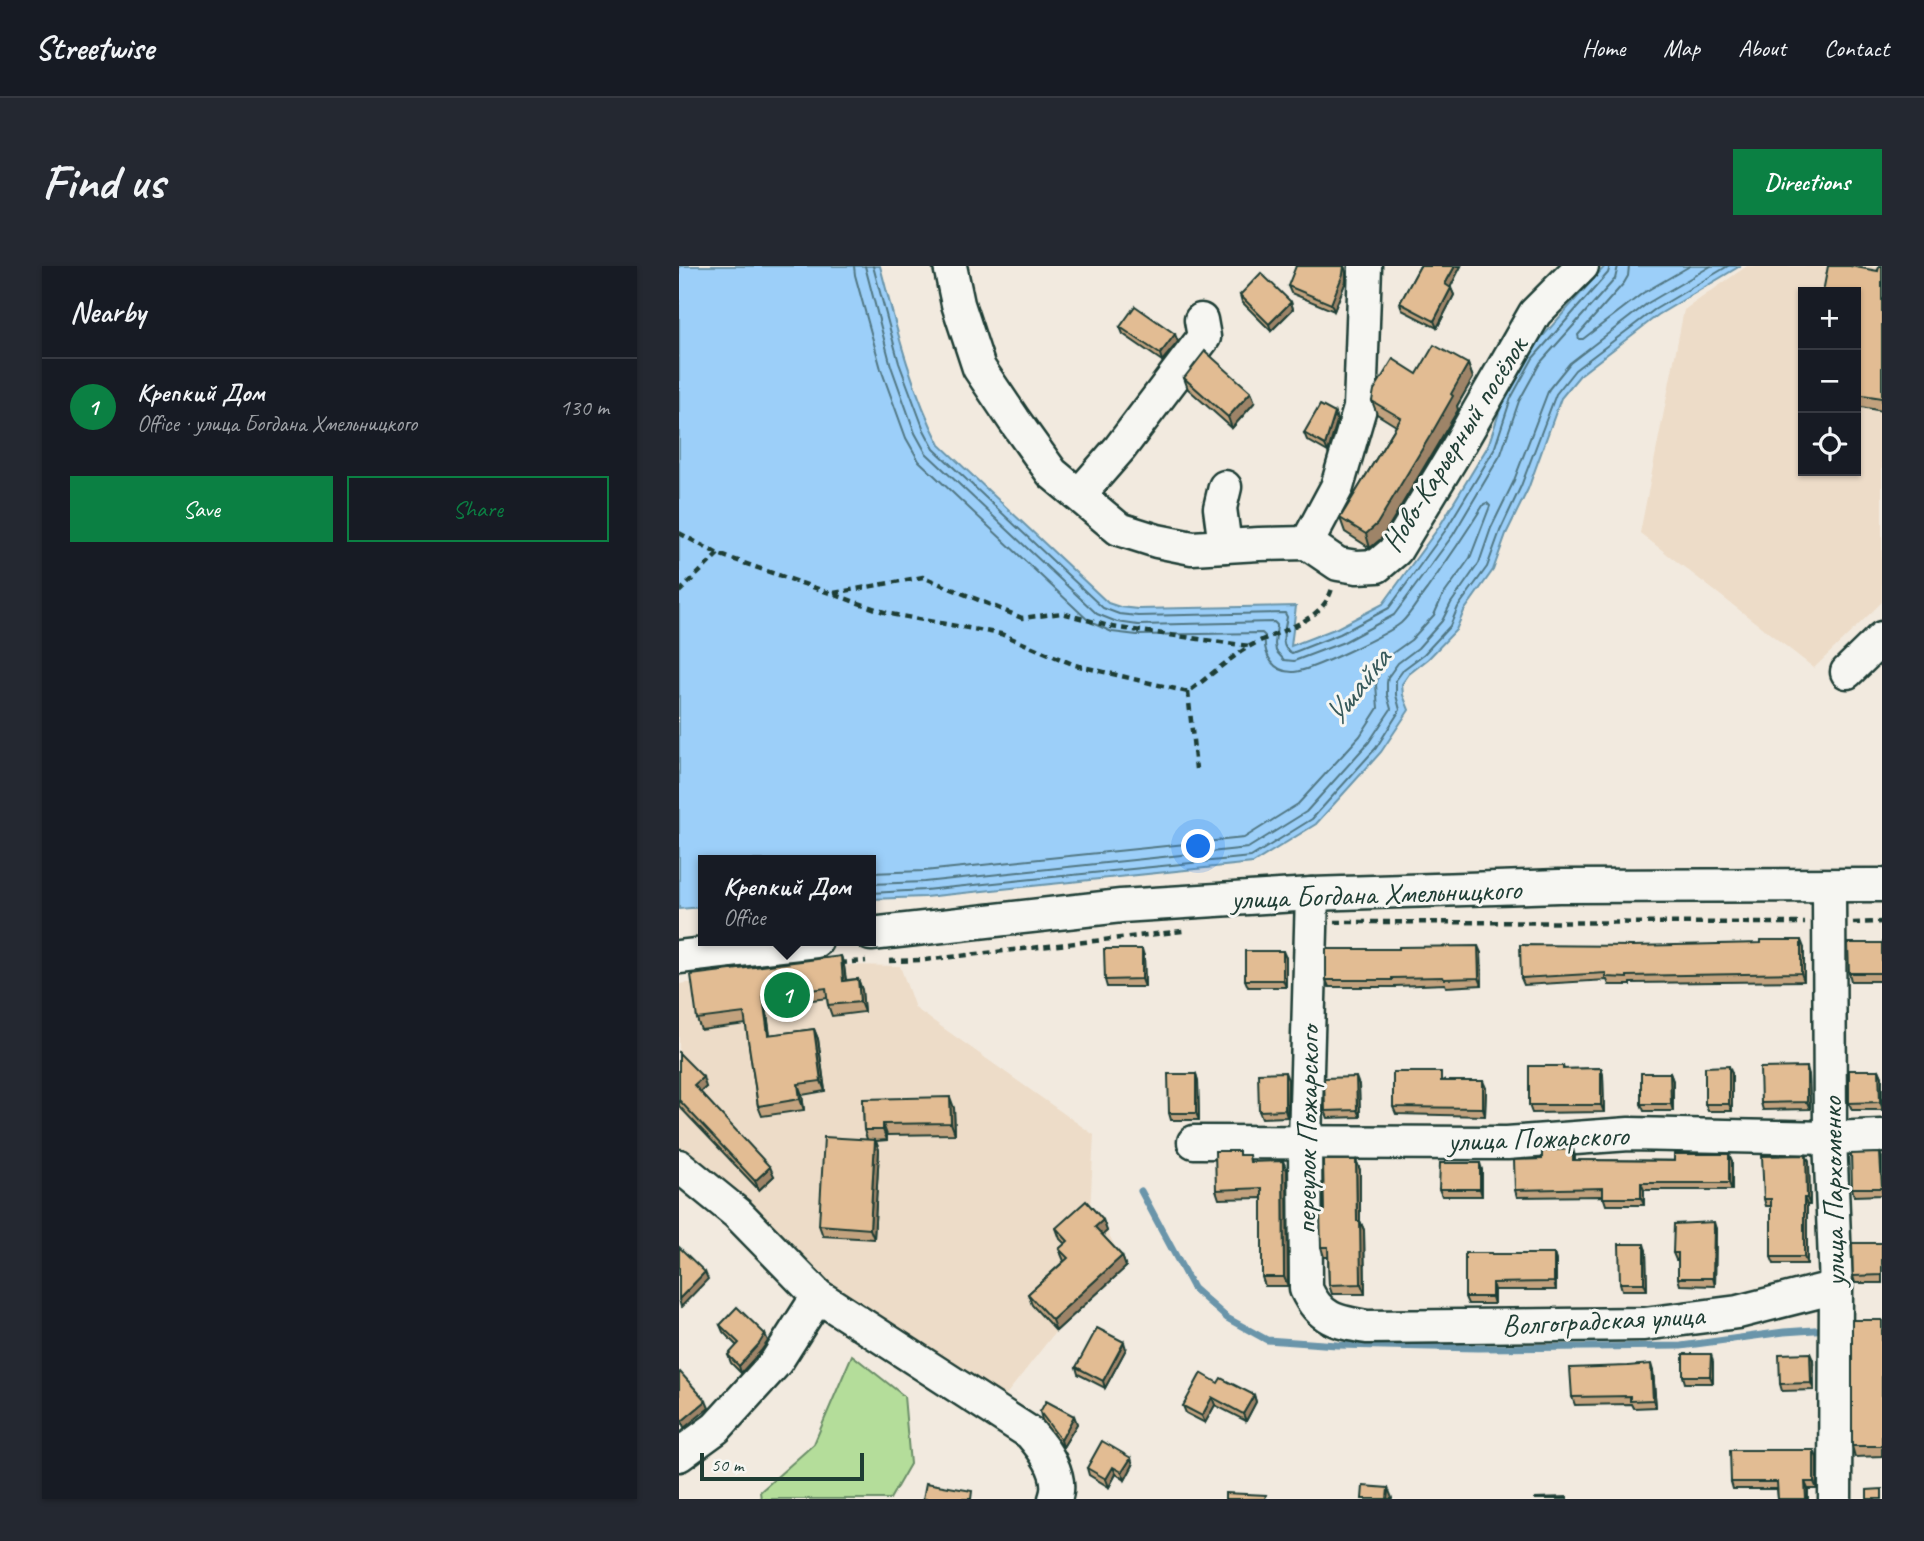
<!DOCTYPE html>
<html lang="en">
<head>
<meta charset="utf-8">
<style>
  :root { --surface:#171b24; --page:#242831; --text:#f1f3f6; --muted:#9ea1a6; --line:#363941; --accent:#0b8043 }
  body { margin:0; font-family:Caveat,sans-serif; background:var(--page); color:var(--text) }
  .controls { position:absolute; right:21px; top:21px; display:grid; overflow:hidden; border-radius:0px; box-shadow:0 2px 5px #0004 }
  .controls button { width:63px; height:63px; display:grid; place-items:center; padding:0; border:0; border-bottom:2px solid var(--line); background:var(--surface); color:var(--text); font:35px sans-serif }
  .scale { position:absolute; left:21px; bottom:18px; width:164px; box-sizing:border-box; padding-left:7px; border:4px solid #1f3d34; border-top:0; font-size:19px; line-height:24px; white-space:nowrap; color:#1f3d34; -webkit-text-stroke:5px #f6f6f2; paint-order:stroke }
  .you { position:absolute; left:520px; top:581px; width:24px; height:24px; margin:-18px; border:5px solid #fff; border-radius:50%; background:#1a73e8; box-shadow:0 0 0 10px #1a73e833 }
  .badge { display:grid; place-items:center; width:46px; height:46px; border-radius:50%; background:var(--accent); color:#fff; font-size:23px; font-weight:700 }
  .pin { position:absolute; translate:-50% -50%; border:4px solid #fff; box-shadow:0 2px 7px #0006 }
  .popup { position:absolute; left:19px; top:589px; width:178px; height:91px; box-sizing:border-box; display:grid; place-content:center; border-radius:0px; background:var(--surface); filter:drop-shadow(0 2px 5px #0005); font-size:23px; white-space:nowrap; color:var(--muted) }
  .popup b { font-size:26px; color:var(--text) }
  .popup::after { content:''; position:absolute; left:50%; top:100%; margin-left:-14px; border:14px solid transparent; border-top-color:var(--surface) }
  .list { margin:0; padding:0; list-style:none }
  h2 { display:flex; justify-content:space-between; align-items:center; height:91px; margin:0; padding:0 28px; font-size:30px }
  h2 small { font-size:23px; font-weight:400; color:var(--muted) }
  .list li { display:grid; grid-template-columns:46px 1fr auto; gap:21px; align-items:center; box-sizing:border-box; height:98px; padding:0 28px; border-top:2px solid var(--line) }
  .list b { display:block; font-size:26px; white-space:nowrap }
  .list p { margin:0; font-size:23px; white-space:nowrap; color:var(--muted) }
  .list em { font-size:23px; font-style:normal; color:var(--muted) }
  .actions { display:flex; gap:14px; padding:21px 28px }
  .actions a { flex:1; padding:16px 0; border:2px solid var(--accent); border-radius:0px; text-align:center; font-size:24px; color:var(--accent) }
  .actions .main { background:var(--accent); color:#fff }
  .icon { flex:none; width:38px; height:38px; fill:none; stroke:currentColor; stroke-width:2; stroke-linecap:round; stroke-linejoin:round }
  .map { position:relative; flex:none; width:1203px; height:1233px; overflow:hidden; border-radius:0px }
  header { display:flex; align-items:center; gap:42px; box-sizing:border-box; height:98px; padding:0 35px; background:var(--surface); border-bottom:2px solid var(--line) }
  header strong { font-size:33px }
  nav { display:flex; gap:38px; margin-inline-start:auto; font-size:24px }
  .intro { display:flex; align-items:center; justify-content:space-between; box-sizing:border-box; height:168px; padding:0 42px }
  h1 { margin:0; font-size:49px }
  .button { padding:18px 32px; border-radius:0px; background:var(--accent); color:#fff; font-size:24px; font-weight:700 }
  main { display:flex; gap:42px; padding:0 42px }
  aside { flex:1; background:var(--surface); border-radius:0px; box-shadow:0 2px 5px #0004 }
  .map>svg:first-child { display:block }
</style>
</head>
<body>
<header>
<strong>Streetwise</strong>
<nav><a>Home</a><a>Map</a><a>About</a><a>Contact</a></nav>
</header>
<div class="intro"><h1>Find us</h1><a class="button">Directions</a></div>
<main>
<aside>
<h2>Nearby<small></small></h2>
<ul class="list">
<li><span class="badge">1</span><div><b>Крепкий Дом</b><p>Office · улица Богдана Хмельницкого</p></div><em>130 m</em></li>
</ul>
<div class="actions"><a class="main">Save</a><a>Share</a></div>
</aside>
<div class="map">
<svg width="1203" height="1233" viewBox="0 0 1203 1233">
  <rect width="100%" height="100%" fill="#f2eadf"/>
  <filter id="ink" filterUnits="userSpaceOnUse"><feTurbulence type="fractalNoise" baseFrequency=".0143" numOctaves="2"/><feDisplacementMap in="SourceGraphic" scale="14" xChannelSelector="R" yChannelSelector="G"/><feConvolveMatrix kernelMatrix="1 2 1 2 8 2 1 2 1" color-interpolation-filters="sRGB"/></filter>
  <g filter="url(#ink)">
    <g fill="#eddcc8" fill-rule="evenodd">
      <path d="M1068,0H1203V336L1135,402L961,267L1005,44ZM1124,26H1177V205H1124Z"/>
      <polygon points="169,699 221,700 236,742 415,869 411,946 428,965 447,1001 377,1065 319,1139 138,1024 0,889 0,718"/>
    </g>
    <polygon fill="#b4dd9a" stroke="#6a8d67" stroke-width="2" points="173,1089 225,1130 231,1198 211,1233 82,1233 81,1226 135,1178"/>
    <path fill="#9ccff9" stroke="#6a95aa" stroke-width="2" d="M0,0H201C217,61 232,123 261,179L429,337L441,341L459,343L617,340L612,380L658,362L704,338L760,261L809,180L826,129L848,88L926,0H1061L979,49L901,109L882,132L849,223L827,268L814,304L785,345L777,364L749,393L730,408L723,418L724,429L730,444L702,486L637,558L574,597L246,631L192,633V594H24V641L0,643Z"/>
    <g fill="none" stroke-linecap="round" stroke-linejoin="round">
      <g stroke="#517783" stroke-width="2">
        <path d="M175,0L176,9L202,103L227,172L240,195L411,356L433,366L458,369L583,367L586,370C584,388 594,407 615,406C631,405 709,368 722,357C732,348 739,334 748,323C768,295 787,267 805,238L808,237L811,240L791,292L763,331L755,349L732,374L711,389L700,406L697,419L699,442L681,470L619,538L565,572L245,605L192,607"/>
        <polyline points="186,0 212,100 236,167 247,187 418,348 438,356 459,359 595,356 598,359 596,378 597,385 605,394 615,395 665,376 715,349 774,269 822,188 840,135 861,97 936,13 939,0"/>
        <path d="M194,0L220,97L245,164L255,183L424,342L440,348L459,350L606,347L608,351C606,363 599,382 613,387L661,368L710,342L766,265L815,184L832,132L854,92L929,7L931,0"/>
        <polyline points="950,0 949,10 945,17 899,69 900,73 904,73 964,27 1011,0"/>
        <polyline points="192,618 245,616 569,582 627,546 690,476 712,443 708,429 708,417 709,411 719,397 739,382 763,355 772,337 800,297 812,262 834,217 870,123 891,97 969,37 1032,0"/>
        <polyline points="192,627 246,624 572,591 633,553 697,482 721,444 717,429 717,414 725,403 745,388 771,360 779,341 808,301 821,265 842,220 877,128 896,104 975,44 1049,0"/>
      </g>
      <polyline stroke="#6a95aa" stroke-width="7" points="462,925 514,1022 548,1052 588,1074 658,1079 799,1082 1002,1080 1105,1066 1150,1063"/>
      <g stroke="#1f3d34" stroke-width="37">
        <g id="minor">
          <polyline points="271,0 279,38 300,102 335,154 373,207 440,263 478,275 513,282 580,278 628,277 658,221 681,142 686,0"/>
          <polyline points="400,229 441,182 525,71 522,54"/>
          <polyline points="628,277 659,298 678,301 698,300 717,284 775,188 856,47 903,0"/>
          <polyline points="546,280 541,242 546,221"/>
          <polyline points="1168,406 1203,372"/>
          <polyline points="1150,620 1151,872 1157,1021 1156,1233"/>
          <path d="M633,628L626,876L627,1023C641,1053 657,1056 688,1061L965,1058L1059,1046L1157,1021"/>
          <polyline points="192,668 442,640 633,628 880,620 1203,619"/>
          <polyline points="0,691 137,675"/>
          <polyline points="515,876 828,877 950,868 1151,872 1203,870"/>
          <path d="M0,900L59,948L139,1030L351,1167C365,1183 385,1210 376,1233"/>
          <polyline points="0,1189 37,1162 97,1096 139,1030"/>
        </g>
      </g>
      <g stroke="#1f3d34" stroke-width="4.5" stroke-dasharray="7 5" stroke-linecap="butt">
        <path d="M0,267L39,288L211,348L322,368L396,399L509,426C530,411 549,393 571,380C597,365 644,357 653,322"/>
        <polyline points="0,326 39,288"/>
        <polyline points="155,327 244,311 343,352 383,347 433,361 570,380"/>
        <polyline points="509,426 517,503"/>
        <polyline points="656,656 1126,657"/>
        <polyline points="1174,657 1203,656"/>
        <polyline points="210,695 245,694 504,665"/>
        <polyline points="161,697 187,695"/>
      </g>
      <use href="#minor" stroke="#f6f6f2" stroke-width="32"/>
    </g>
    <g fill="#c2a27e" stroke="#1f3d34" stroke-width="2">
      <polygon points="665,0 667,7 667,15 655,45 612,27 609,20"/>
      <polygon points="741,0 782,0 771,21 775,29 758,62 723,44 721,37"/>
      <polygon points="1203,0 1203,145 1177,140 1177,26"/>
      <polygon points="561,29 612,36 614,43 592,65 563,36"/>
      <polygon points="441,61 499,76 483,95 444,68"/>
      <polygon points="789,98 794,112 778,140 779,144 703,272 691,282 666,266 661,252 717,160 698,148 693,135 738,108"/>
      <polygon points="505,112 576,136 553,162 509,123"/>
      <polygon points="656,147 658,155 649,186 628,174 625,167"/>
      <polygon points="1203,677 1203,715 1172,715 1170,707"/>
      <polygon points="1125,682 1125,715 951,717 951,719 930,719 928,714 845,719 842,712"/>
      <polygon points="802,687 803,719 767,721 766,718 716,720 716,721 650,721 647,714"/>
      <polygon points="162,690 165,700 167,714 179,713 183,724 185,746 153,750 149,739 148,732 87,740 91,769 135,763 139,773 146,825 123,829 125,844 83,850 79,840 67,758 22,764 18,753"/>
      <polygon points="465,690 466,721 428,721 426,714"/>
      <polygon points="607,692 607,721 569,721 566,714"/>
      <polygon points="0,787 27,821 21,826 95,910 80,924 0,840"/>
      <polygon points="884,800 885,803 922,802 924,809 925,846 853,847 850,839"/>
      <polygon points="1200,804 1203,811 1203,844 1173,844 1170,837"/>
      <polygon points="991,807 994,815 994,845 965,845 962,838"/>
      <polygon points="517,808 519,815 520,854 492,854 490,847"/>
      <polygon points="1053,808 1053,845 1029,845 1026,838"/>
      <polygon points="1130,809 1131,843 1084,844 1082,837"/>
      <polygon points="609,814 608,851 583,852 580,845"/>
      <polygon points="765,814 765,815 807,822 806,850 717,848 714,841"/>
      <polygon points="680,819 681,851 649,852 646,845"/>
      <polygon points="184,833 275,842 276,868 208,869 208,874 197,875 200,884 195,973 144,970 140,959 188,873 185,864"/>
      <polygon points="894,883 896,890 896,894 1053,895 1053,924 965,924 965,939 927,939 924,930 838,931 836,924 863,893"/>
      <polygon points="1201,887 1203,891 1203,929 1175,930 1173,922"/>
      <polygon points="561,889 573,896 608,904 609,1020 586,1020 583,1011 583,932 540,933 537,924"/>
      <polygon points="1127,889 1130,896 1131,939 1128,939 1128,998 1095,998 1092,991 1092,940 1087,940 1085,933"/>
      <polygon points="677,894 681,904 681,955 685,964 686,1028 653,1028 650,1019 649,991 645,991 642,981 645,945"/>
      <polygon points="803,904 803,930 763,930 760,923"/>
      <polygon points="424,954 428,965 423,969 443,990 447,1001 377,1065 353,1039 349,1028 385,995 380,983 386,978 381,973 377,962"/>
      <polygon points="1037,963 1036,1020 1001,1019 999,1012 999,994 997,994 994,987"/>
      <polygon points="1203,977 1203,1017 1176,1017 1174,1010"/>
      <polygon points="967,985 968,1024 943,1024 941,1017"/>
      <polygon points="813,988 875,988 877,995 877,1024 815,1024 815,1038 789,1038 786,1031"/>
      <polygon points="1203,1054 1203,1190 1176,1191 1173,1180"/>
      <polygon points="41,1059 89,1075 82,1085 62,1107 52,1097 49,1089 58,1080 44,1066"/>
      <polygon points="447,1083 426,1122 399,1108 397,1101"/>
      <polygon points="1134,1094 1135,1124 1103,1125 1101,1118"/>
      <polygon points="1034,1096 1034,1117 1006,1117 1004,1110"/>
      <polygon points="974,1105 977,1141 954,1142 952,1138 896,1139 893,1131"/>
      <polygon points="539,1117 575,1129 577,1136 567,1155 536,1139 526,1157 507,1147 504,1140"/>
      <polygon points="361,1146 395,1150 398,1158 384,1181 363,1154"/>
      <polygon points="1138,1192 1138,1223 1129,1223 1129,1233 1099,1233 1098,1223 1054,1223 1052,1216"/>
      <polygon points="454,1199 446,1214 437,1208 430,1221 410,1209 408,1202"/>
    </g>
    <g fill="#9e8467" stroke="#1f3d34" stroke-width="2">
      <polygon points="665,0 667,7 667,15 655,45 652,38"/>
      <polygon points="776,0 782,0 769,26 766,18"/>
      <polygon points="772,22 775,29 758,62 755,55"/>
      <polygon points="612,36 614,43 592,65 590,58"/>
      <polygon points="496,68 499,76 483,95 481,88"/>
      <polygon points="789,98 794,112 778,140 779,144 703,272 691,282 687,268"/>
      <polygon points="572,126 576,136 553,162 549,151"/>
      <polygon points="656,147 658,155 649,186 646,179"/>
      <polygon points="1122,674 1125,682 1125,715 1122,707"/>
      <polygon points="799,680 802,687 803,719 800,712"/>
      <polygon points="463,683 465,690 466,721 463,713"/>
      <polygon points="604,685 607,692 607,721 604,714"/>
      <polygon points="162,690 165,700 168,725 164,715"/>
      <polygon points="179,713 183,724 185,746 181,736"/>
      <polygon points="84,730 87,740 92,780 89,769"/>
      <polygon points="135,763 139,773 146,825 142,815"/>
      <polygon points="1050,800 1053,808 1053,845 1050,838"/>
      <polygon points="1128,801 1130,809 1131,843 1128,836"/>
      <polygon points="922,802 924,809 925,846 922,839"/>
      <polygon points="1200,804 1203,811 1203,841 1201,836"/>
      <polygon points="606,806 609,814 608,851 606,844"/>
      <polygon points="991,807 994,815 994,845 992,838"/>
      <polygon points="517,808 519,815 520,854 517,847"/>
      <polygon points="24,811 27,821 18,829 15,819"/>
      <polygon points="677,811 680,819 681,851 678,844"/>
      <polygon points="804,815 807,822 806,850 804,842"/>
      <polygon points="119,818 123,829 125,844 121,833"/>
      <polygon points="271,831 275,842 276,868 272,857"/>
      <polygon points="204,858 208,869 208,874 204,864"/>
      <polygon points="196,874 200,884 195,973 191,963"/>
      <polygon points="1050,888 1053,895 1053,924 1050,917"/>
      <polygon points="1127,889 1130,896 1131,939 1128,932"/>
      <polygon points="677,894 681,904 681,955 685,964 686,1028 682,1018 678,955"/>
      <polygon points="604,895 608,904 609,1020 605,1011"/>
      <polygon points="801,897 803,904 803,930 801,923"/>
      <polygon points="91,901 95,910 80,924 76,915"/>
      <polygon points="962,917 965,924 965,939 962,932"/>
      <polygon points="1125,932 1128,939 1128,998 1125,991"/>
      <polygon points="424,954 428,965 420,972 416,961"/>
      <polygon points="1035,956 1037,963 1036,1020 1034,1012"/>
      <polygon points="965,978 967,985 968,1024 965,1017"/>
      <polygon points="875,988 877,995 877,1024 875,1016"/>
      <polygon points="443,990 447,1001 377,1065 373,1054"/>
      <polygon points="26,1006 29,1013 2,1041 0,1033"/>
      <polygon points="813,1017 815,1024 815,1038 813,1031"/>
      <polygon points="86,1068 89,1075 82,1085 62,1107 60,1100"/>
      <polygon points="445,1076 447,1083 426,1122 424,1115"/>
      <polygon points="1131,1087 1134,1094 1135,1124 1132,1117"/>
      <polygon points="1032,1088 1034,1096 1034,1117 1031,1110"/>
      <polygon points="972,1098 974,1105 977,1141 974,1134"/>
      <polygon points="575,1129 577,1136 567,1155 564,1148"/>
      <polygon points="533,1131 536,1139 526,1157 523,1150"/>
      <polygon points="27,1135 30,1142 5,1162 3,1155"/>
      <polygon points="395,1150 398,1158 384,1181 382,1174"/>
      <polygon points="1135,1184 1138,1192 1138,1223 1135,1216"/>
      <polygon points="452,1192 454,1199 446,1214 443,1206"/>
      <polygon points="434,1201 437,1208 430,1221 427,1213"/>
      <polygon points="1126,1216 1129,1223 1129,1233 1127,1233"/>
      <polygon points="709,1222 713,1232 713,1233 708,1233"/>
    </g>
    <g fill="#e2bc93" stroke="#1f3d34" stroke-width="2">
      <polygon points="617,0 665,0 664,8 652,38 609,20"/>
      <polygon points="741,0 776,0 766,18 772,22 755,55 721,37"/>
      <polygon points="1149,0 1171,0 1199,5 1200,0 1203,0 1203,132 1177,128 1177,26 1144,26"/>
      <polygon points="582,7 612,36 590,58 561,29"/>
      <polygon points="456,40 496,68 481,88 441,61"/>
      <polygon points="755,79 789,98 772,128 774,130 754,165 698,258 687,268 661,252 722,152 693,135 695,124 714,93 738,108"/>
      <polygon points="526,85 572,126 549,151 505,112"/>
      <polygon points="1124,102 1124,119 1121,118"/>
      <polygon points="641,139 656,147 646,179 625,167"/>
      <polygon points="1082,674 1122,674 1122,707 948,710 948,712 927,711 927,707 842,712 841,679 954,680 1082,677"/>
      <polygon points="1169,677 1203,677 1203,707 1170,707"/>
      <polygon points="799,680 800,712 765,713 764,711 713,712 713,714 647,714 647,683 720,683 720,681"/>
      <polygon points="425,683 463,683 463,713 426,714"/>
      <rect x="566" y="685" width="38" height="29"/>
      <polygon points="162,690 164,715 179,713 181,736 149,739 147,722 84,730 89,769 135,763 142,815 119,818 121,833 79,840 65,747 18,753 12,709"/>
      <polygon points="0,787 24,811 15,819 91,901 76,915 0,834"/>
      <polygon points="850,800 884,800 884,803 922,802 922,839 850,839"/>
      <polygon points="1050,800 1050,838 1026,838 1026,801"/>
      <polygon points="1128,801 1128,836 1082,837 1081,802"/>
      <polygon points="1170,804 1200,804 1201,836 1170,837"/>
      <polygon points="606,806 606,844 580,845 579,807"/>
      <polygon points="714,806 762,806 762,815 804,815 804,842 714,841"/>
      <polygon points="962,807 991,807 992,838 962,838"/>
      <polygon points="489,808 517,808 517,847 490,847"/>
      <polygon points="677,811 678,844 646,845 645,812"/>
      <polygon points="271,831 272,857 204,858 204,864 185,864 184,833"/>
      <polygon points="145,871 196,874 191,963 140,959"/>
      <polygon points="894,883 894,894 995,895 995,888 1050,888 1050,917 962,917 962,932 924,932 924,922 836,924 835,894 863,893 863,885"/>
      <polygon points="536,885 560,885 560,889 570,889 571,896 604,895 605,1011 583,1011 583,922 537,924"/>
      <polygon points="1201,887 1203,922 1173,922 1172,888"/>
      <polygon points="1127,889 1128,932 1125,932 1125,991 1092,991 1092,933 1085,933 1083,890"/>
      <polygon points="644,894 677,894 678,955 681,955 682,1018 650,1019 649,981 642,981 641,945 645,945"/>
      <polygon points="761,897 801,897 801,923 760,923"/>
      <polygon points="407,935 424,954 416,961 443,990 373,1054 349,1028 389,992 380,983 389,975 377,962"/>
      <polygon points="1035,956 1034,1012 999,1012 999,987 994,987 995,958"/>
      <polygon points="1173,977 1203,977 1203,1009 1174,1010"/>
      <polygon points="940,978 965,978 965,1017 941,1017"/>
      <polygon points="0,981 26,1006 0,1033"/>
      <polygon points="786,987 813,987 813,988 875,988 875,1016 813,1017 813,1031 786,1031"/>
      <polygon points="58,1041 86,1068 80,1078 60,1100 49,1089 60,1077 41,1059"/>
      <rect x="1173" y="1054" width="30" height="126"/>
      <polygon points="418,1062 445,1076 424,1115 397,1101"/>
      <polygon points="1131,1087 1132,1117 1101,1118 1100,1088"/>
      <polygon points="1004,1088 1032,1088 1031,1110 1004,1110"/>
      <polygon points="972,1098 974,1134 951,1135 951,1130 893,1131 891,1102 949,1100"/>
      <polygon points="1,1106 27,1135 3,1155 0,1152 0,1107"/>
      <polygon points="522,1107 539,1117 542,1112 575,1129 564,1148 533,1131 523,1150 504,1140"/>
      <polygon points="367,1135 395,1150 382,1174 361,1146"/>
      <polygon points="423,1175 452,1192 443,1206 434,1201 427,1213 408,1202"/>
      <polygon points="1051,1184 1135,1184 1135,1216 1126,1216 1127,1233 1099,1233 1098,1216 1052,1216"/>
      <polygon points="247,1217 293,1225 292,1233 244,1233"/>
      <polygon points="684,1220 709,1222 708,1233 683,1233"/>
      <polygon points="1203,1223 1203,1233 1188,1233 1188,1224"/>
      <polygon points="546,1227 587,1229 586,1233 546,1233"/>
      <polygon points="888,1231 888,1233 856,1233 856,1232"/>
    </g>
  </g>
  <g text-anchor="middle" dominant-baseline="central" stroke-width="6" stroke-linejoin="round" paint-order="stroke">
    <g font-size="30" fill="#1f3d34" stroke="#f6f6f2">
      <text transform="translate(775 178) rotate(-58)">Ново-Карьерный посёлок</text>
      <text transform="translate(697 628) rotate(-2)">улица Богдана Хмельницкого</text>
      <text transform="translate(628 864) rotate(-89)">переулок Пожарского</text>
      <text transform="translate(859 872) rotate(-2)">улица Пожарского</text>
      <text transform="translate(1154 926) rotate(-91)">улица Пархоменко</text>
      <text transform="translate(924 1054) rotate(-3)">Волгоградская улица</text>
    </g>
    <g font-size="32" font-style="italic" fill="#385a5b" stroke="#f6f6f2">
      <text transform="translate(678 421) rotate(-52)">Ушайка</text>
    </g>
  </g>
</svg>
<div class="controls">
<button>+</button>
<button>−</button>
<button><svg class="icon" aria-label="locate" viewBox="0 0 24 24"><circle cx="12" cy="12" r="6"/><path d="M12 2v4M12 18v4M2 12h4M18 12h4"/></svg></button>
</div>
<div class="scale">50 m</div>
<div class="you"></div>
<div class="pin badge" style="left:108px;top:729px">1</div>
<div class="popup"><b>Крепкий Дом</b>Office</div>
</div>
</main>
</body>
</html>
